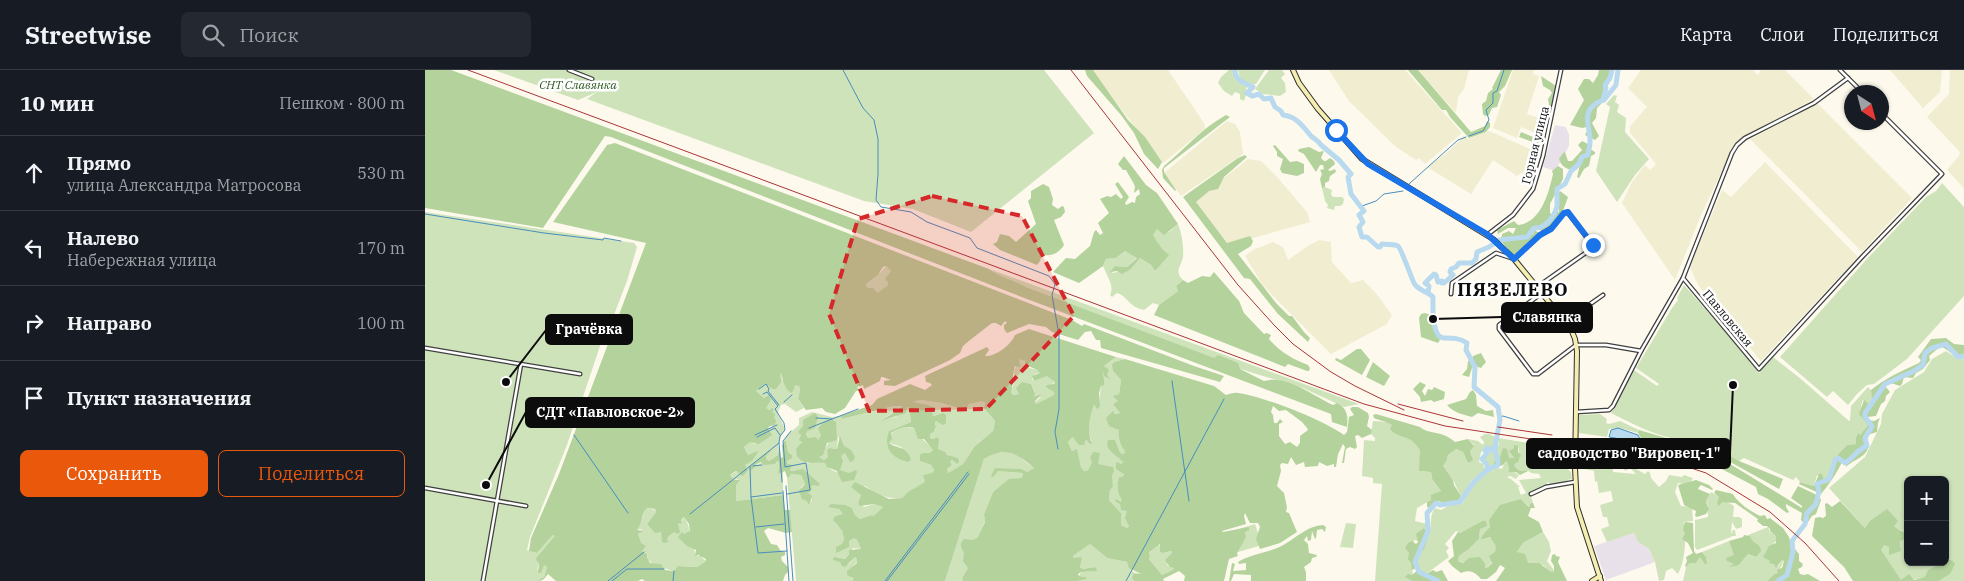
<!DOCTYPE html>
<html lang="ru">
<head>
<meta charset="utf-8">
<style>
  :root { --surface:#171b24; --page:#242831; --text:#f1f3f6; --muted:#9ea1a6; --line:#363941; --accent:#ea580c }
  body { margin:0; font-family:"IBM Plex Serif",serif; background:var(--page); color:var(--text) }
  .controls { position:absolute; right:15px; bottom:15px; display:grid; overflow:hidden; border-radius:8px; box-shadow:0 1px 4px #0004 }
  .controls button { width:45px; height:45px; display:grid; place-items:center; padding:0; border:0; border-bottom:1px solid var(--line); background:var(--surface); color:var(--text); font:25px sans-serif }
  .compass { position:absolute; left:1419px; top:15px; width:45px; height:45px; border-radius:50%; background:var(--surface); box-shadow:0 1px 4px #0004; rotate:144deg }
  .stop { position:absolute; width:15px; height:15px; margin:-11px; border:4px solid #1a73e8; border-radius:50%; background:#fff }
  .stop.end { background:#1a73e8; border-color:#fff; box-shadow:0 1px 5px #0008 }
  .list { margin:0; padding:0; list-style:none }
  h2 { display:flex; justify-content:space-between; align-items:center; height:65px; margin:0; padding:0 20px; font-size:21px }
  h2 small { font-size:16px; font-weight:400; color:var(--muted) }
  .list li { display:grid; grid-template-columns:32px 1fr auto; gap:15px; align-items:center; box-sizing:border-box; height:75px; padding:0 20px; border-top:1px solid var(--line) }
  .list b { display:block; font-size:19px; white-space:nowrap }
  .list p { margin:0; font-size:16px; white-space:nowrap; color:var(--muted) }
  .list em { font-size:16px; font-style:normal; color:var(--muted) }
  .actions { display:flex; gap:10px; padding:15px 20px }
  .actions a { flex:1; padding:11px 0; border:1px solid var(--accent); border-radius:8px; text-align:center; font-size:18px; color:var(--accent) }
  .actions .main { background:var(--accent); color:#fff }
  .icon { flex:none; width:28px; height:28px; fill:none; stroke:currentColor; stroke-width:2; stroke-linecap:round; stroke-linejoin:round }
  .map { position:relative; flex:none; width:1539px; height:511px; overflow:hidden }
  header { display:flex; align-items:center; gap:30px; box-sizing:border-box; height:70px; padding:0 25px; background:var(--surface); border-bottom:1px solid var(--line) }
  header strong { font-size:24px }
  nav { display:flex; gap:28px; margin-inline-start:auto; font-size:18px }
  .search { width:350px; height:45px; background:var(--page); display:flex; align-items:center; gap:12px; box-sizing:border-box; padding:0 18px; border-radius:8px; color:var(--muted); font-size:19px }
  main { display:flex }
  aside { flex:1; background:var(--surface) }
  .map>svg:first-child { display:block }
</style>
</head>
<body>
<header>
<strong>Streetwise</strong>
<div class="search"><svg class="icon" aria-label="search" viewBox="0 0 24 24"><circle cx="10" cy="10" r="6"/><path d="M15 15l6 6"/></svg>Поиск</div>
<nav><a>Карта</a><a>Слои</a><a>Поделиться</a></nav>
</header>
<main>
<aside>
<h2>10 мин<small>Пешком · 800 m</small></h2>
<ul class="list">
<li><svg class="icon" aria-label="ahead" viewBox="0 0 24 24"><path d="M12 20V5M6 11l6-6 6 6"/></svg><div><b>Прямо</b><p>улица Александра Матросова</p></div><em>530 m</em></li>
<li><svg class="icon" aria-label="left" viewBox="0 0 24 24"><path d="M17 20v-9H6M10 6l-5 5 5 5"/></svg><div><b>Налево</b><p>Набережная улица</p></div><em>170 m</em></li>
<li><svg class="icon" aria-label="right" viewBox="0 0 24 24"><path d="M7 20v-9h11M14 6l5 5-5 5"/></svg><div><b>Направо</b></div><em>100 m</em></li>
<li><svg class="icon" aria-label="arrive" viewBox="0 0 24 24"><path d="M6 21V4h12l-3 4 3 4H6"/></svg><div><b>Пункт назначения</b></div></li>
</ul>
<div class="actions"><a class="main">Сохранить</a><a>Поделиться</a></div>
</aside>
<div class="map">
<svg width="1539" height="511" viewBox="0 0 1539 511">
  <rect width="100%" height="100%" fill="#fdfaed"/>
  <g fill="#e9e1ea">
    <polygon points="1130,55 1141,57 1144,65 1144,76 1130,101 1118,97"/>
    <polygon points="1209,463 1213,472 1224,479 1230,492 1181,510 1169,476"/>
  </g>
  <g fill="#f0edd0">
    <polygon points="666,0 743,0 779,53 780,59 738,93"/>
    <polygon points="904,0 980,0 1037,63 1000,94 994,88 991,90 971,77 924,31"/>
    <polygon points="993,0 1044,0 1039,19 1033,27 1031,43"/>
    <polygon points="1088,0 1109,0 1108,4 1114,6 1102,44 1117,49 1113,64 1096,57 1092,68 1068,58"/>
    <polygon points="1216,0 1328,0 1333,5 1336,0 1360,0 1389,29 1321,66 1307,80 1276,145 1250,210 1197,133 1207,112 1220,95 1225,100 1231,94 1205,63 1205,56 1222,37 1203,18"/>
    <polygon points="1465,0 1517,0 1515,22 1498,38"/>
    <polygon points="1525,0 1539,0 1539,118 1522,100 1534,86 1535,82 1502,47 1524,24"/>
    <polygon points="1392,33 1487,128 1437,182 1325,69"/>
    <polygon points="802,51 810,54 815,62 818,84 756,126 739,103"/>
    <polygon points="1064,61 1114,83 1109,96 1104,100 1099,101 1092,106 1068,90 1046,124 1002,97 1023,82 1039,66 1043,69"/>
    <polygon points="823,89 836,91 853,108 882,142 885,152 804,175 768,133"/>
    <polygon points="1340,92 1433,187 1336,291 1273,215 1265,197 1297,120 1306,127"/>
    <polygon points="894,170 906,172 907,192 926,213 938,210 950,222 967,245 962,254 906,284 849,227 837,214 820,186 828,180 848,172 858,177 863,190 883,176"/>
  </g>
  <g fill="#cfe3bb" fill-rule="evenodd">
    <polygon points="69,0 619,0 669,63 546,162 488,139 439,131 162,29 172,22 153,30"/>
    <polygon points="804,0 808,0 813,9 815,8 813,0 840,0 831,14 824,15 821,19 821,25 819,31 815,29 815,24 810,22 807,26 799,21 793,13 796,7"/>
    <polygon points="844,0 857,0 860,4 856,8 860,13 861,22 855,26 838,24 830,19"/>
    <polygon points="1189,25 1192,26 1190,32 1194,35 1192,42 1201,48 1200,62 1224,89 1210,105 1192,132 1171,101 1185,37 1181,34"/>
    <polygon points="1517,113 1539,137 1539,226 1482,289 1449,314 1442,315 1432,324 1423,335 1408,321 1402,327 1355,287 1440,191 1501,127 1511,121"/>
    <polygon points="900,117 907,120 906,124 908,127 917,127 919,129 918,134 915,136 910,136 909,140 902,138 903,135 900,131 897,118"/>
    <polygon points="0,142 209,173 212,177 202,211 187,250 184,249 142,375 105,467 102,480 112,483 128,465 131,466 114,493 112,500 119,495 122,497 119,507 111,511 0,511"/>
    <path d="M753,154C757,164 759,177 758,187C756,197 749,201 758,210L751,216L753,221L734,235L728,233L719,240C703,237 703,226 692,223L687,227L685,225C690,216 681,204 678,196L681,189L691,188L700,181L712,187L702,197L690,196L687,203L706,199L715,188L726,195L730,201C734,185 739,179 727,165L732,159L744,162Z"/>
    <polygon points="461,196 466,201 463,207 463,215 453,224 443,218 441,214 453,205"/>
    <path d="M564,199L934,334L919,337L878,318L815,299L601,217C589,210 575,207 564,199Z"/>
    <path d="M1259,215L1320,284L1334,303L1348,287L1376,309L1424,351L1425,350L1426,336L1443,317L1446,320L1447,332L1445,335L1438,330L1436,336L1443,355L1435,365L1432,364L1431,367V374L1422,375L1413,384L1402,413L1392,405L1389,416L1375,412L1371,407L1368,410L1319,388L1314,391L1296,380H1291L1289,383L1277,370C1245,374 1214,357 1186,343L1209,300L1232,316L1234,314L1211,298L1247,238L1253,230L1252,228Z"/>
    <path d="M1521,281L1533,289H1539V511H1514L1525,504C1508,506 1492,510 1476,510L1455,480L1459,475L1476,481L1475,471L1479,461L1471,459L1468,455L1441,459L1404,418L1440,387L1456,354L1457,344L1470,320L1499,302L1507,289ZM1483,410H1520V492H1483Z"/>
    <path d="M691,287L700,289L689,292L688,301L696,310L694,324L691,325L693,331L688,334L695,343L689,344L688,342L684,346L695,360C693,369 695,375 701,381L699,384L687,382L698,392L691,399L699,403L697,408L695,407L698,430L695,434L702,441L704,456L702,458L696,455V443L684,430L685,420L688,417L686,405L682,397L673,395V392H667L663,400L659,401L656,397L652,380L647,381L643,372L648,367L660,368L667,371C662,365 664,343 668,337C670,335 672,334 674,333L678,300L682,305L679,296Z"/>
    <polygon points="595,289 598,289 604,298 613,300 616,303 610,304 607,309 609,311 622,305 630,312 626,315 630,325 611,334 610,332 616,327 608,327 610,322 606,314 600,313 594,324 588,325 586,322 589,312 589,300"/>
    <path d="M355,303H357V309L361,316L368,318L370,315H374L375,319L373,329L379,338L371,342L360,334L356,335L353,342L360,360C354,369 352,374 353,385L344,391L341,389V386L346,381L327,398L337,392L339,395L352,391L354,392L353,404L358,401V425L311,431V414L313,409L309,410L305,405L320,397V395L326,391L333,382L323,385L319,377L325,371L330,374L348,355L349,348L346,339L344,340L340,338L346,330L345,324L339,328L331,321L340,314L347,319Z"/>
    <polygon points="495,330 516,333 541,340 544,334 557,330 560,333 559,338 570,351 568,361 549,377 538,394 523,403 521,402 522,399 527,395 525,392 527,390 532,394 527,388 513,379 513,369 510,367 508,369 505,368 505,364 509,362 511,358 510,354 512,350 515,351 518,343 507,346 506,343 510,339 486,332"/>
    <path d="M477,335C471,342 464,344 457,350L471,347L481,337L484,338L486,352L464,361L462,375L484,383L476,377L464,373C465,370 464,367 466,365C468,358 484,356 489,358L491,363L509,380L495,391L506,395L509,400L506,404H501L499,409L501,412C493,419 484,421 477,428C462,429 453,425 440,416L433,422L436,425L433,433L439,437L449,434L458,437L449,447L446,445L435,449L430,445L427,438L408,439H414L419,444L410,446V453L417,461L419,469L417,474L429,468L432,470L436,479L428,478L420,489L412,487L409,490L424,494L430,487L432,489V492L428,496L427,511H371L362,407L364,408L366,404L376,405L380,414L376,417L380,430L383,431L384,436L387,429L382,423L388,414H394C385,406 379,397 366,401L362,391L367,385L363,382L361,371H359L362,365L374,355V348L387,342L407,347L415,346L417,349L469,336ZM393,347L381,364L383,368L393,370L396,365L405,371L394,387L399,390L403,387L405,378L412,379L413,366L422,387L420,383L416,386L415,400L424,404C418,403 412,403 407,400C403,398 402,392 398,392C394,391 388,394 381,393C379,384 372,362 378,356C382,352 389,350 393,347Z"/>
    <polygon points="1175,344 1182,349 1181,353 1184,354 1195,351 1214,360 1213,363 1195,358 1184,359 1182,367 1154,363 1154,345"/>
    <polygon points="948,351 963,352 987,370 1004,367 994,401 1006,402 1007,409 1016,421 1006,430 992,438 990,451 1002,454 997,472 989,470 987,499 989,511 950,511 957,414 948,413 948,408 937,406 939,370 950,371 950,368 946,364"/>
    <path d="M1060,364H1064L1070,367L1069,377L1065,379L1059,377L1058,381L1056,382L1054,392L1058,394L1060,401L1045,412L1044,417L1036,426C1033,421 1029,410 1026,407C1023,403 1020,401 1018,396L1022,390L1023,385L1031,379L1038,382L1043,393L1047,387L1045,381L1049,375L1043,369L1053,371L1058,375L1059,372L1055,367Z"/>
    <path d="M1073,368L1147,380L1146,387L1137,393L1146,402L1147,409L1142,410L1143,412L1128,415L1122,412V415L1105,423L1108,433H1106L1105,437L1096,429L1073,439L1065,457L1057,470L1065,467L1072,476C1070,484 1068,495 1060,498L1033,491L1034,486L1044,479L1054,469L1055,459L1061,452L1057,451L1035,463L1031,461L1020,474L1024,478L1021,481L1024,487L1001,504L994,499L992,492C994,483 1001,474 1004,465C1007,456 1004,445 1010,438L1016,440L1025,435L1037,434L1048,416L1063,402L1064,397L1059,389L1065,382L1070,380L1074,374ZM1093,376L1095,388L1088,394L1090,397L1095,401L1102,400L1106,403L1114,404L1116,408L1094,410L1101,423L1096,425L1093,417H1095L1086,409L1082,407L1085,406L1091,409L1094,405L1083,398L1086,391L1081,389L1077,399L1071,397L1067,401L1065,399L1074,390L1089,388L1086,384L1087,379Z"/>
    <polygon points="582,382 593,386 609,398 602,402 573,401 597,403 598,405 596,408 584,410 568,422 559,444 560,451 552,468 538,480 543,498 537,508 538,511 520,511 559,389 569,383"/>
    <path d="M1155,384L1188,392L1191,395H1201L1203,399L1201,401L1195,397L1188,399V402L1211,404L1206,399L1208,397L1220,404L1223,401L1225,403L1226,408L1234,417L1241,411L1244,405L1257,407L1259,405L1268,408L1264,415L1253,413L1250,422L1256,436L1267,437L1268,451L1259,452C1261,470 1261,488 1253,504L1247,498L1241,501L1239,510L1234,511L1230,492L1224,479L1213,472L1209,463L1182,472L1176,459L1184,456L1182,447H1178L1175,435L1188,431L1186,421L1174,423L1172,411L1170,412L1169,401L1154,398Z"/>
    <polygon points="1286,422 1309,436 1308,447 1314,447 1317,449 1317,457 1311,459 1307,452 1306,464 1308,460 1310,460 1311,466 1307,466 1306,467 1272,480 1270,477 1270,450 1283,447 1282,430"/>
    <path d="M222,438L230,440L231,442L222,454L236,462L237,468L245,466L259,447C265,454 268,477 271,486H276L281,492L272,497L254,496L249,501C240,498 222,496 222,484L216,480L213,464L217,459L212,460C219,451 216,445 222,438Z"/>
    <polygon points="921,453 931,454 928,478 915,477"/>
    <polygon points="830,454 837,475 803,485 797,464"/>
    <polygon points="1343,457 1345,462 1352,466 1352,470 1340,483 1345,491 1353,497 1357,490 1359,490 1353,503 1349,504 1342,511 1258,511 1261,497 1265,493 1271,493 1275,487 1281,487 1277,482 1304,471 1314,495 1323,484 1331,487 1335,477 1325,469 1323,465"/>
    <polygon points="1118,462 1124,472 1126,481 1122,491 1129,500 1126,503 1118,495 1103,493 1092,482 1098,473"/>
    <polygon points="665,474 682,488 702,492 708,502 716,504 716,506 707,505 709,511 653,511 661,508 660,507 654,506 656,502 671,501 669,497 658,499 655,497 657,489 649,488 648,486"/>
    <polygon points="734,474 738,483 746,481 747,483 742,495 749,498 749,500 737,505 724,489 725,486 724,482"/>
  </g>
  <g fill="#b4d29c" fill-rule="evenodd">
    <path d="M0,0H26L564,199C575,207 589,210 601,217L789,288L793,285L813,293L815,299L839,311C861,304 889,326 908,335L912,333C923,339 923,346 922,357L907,352L906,344L602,229L186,67L180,66L118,158L0,138Z"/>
    <polygon points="668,0 703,50 720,67 737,92 733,99 719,84 709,63 696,45 662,6 660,0"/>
    <polygon points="983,0 993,0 1046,62 1060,56 1062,51 1065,53 1065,57 1061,62 1044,68 1025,47 1021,40 1017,40"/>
    <polygon points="1076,0 1087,0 1080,16 1074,22 1076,25 1072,37 1067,38 1064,45 1060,46 1058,44 1057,34 1061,31 1063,23 1068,19 1067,18"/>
    <polygon points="1174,0 1187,0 1180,13 1177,33 1172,38 1171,48 1167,53 1174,66 1170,70 1160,65 1163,59 1162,57 1157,58 1145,55 1159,30 1153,19 1159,9 1164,9 1168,13 1173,5"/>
    <polygon points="1116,6 1131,16 1116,75 1094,67 1096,62 1113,69 1116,68 1119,48 1114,42 1121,44 1122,39 1121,37 1124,35 1123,29 1127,23 1125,20 1118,16"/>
    <path d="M801,45L805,47L739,98V102L751,120L750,121L738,108L737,100L739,96C761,78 776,59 801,45Z"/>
    <path d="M1157,71L1163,74L1165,79L1170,82V84L1166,86L1164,96L1159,99L1154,108L1152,107L1155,95L1151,100C1143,100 1136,97 1134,89L1138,83L1140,82L1143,91H1147L1157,80L1153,75Z"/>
    <path d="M190,73L647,250L657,256L659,254L769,296L799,306L795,312L676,278L675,270H671L666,261L660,262L653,270L627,262L621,257L604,254L582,263L579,259V255L582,253L580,251L576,256L571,253H567L545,270L538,276L535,283L525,290L470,316L459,315V311L466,310L458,307H456L455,311L439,319L438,315L432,317L435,320L431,321L420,338L410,344L401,342L397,338L381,340L373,329L375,319L374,316L370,315L368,321L366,323C360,319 357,310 357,304L355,303L356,312L351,319H347L340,314L331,321L339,328L345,324L346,330L341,338L344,340L347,338L349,339L347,342L350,344L349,348L351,350L350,355L345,356L343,358L347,365L334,374L325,372L319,377L323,385L333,381V382L327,391L320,395L323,400L318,406L311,401L305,405L309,410H315L311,415V431L358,425L360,440H365L367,462L361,463L343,458L339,461L346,474L352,475L355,480L360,482V485L356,487L357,491L363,497V502L360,505L358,511H220L217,509L213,511H131L123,504C119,508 120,511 111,511L119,507L122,497L119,495L116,503H113L114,493L111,490L112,487L130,466L128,465L112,483L104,481L106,468L134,404L221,173L128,152L182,75ZM461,196L466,201L460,209L463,212V215L453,223L448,218H443L441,214L453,205L458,197ZM222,438L230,439L231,442L222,454L230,463L236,462L237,472L240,473L243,472L242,468L249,462L253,464L255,462L253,454L257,453L256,450L259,447L264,454L265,461L259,464L257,462L253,467L262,476L271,480L270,485L271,486L273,485L281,489L280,492L272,497L253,496L249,501L240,500L236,494L225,493L222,487V484L217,481L221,476L216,473L213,464L218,461L212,460C219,451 215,446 222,438Z"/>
    <polygon points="850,75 865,92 872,91 879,94 879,103 872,106 857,103 855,99 858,89 852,86 852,82 848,76"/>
    <polygon points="884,77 894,82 899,81 896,88 899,91 901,91 905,88 909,91 910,94 903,100 905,101 910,99 911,102 905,106 904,111 900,113 900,117 897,118 895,109 897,104 895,100 899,99 898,95 895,95 891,102 879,84 873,81 874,79"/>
    <polygon points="820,85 822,87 799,107 793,119 784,121 771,132 802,173 825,166 828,171 826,176 813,184 851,233 864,246 867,246 879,262 885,268 883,272 853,244 825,209 819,208 758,127 813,88"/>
    <path d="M699,86L721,115L732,123L753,154L739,165L732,159L728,165C733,173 736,179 744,185L730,201L726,195L715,188L706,199L697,204L692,201L685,202L690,196L702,197L712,188L700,181L691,188L681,189L678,196L654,213L628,202L641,188L650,189L665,176L669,162L671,160L675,165L678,163L673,153L684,143L675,129L682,126L686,127L691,124L696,129L698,127L690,114L693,112L704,127L700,133L701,135L707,132L710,133L711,127L715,124L714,119L709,123L710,116L701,100H698L693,94Z"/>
    <path d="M1133,96L1138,99V109L1125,134V143L1128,145L1131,142H1134L1133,123L1135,121L1143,127C1138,143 1132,154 1117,162L1113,157L1109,158L1105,165L1108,164L1110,160L1115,164L1098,181L1091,185L1087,184L1076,171L1077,164L1084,161L1088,164L1091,158H1083L1073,164L1072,160L1089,151L1093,155C1116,153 1124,122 1128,104L1127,101Z"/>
    <path d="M618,114L624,117L628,129L627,135L633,139L637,136L639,137L640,142L636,147L629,150L639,175C633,184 627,186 617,185L615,191L612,195L575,180L568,174L572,172L575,164L584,166L591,172L611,154L603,131L606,128V121Z"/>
    <path d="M789,202L814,231L819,243L839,264L842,263L846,265L844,269C855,282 868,289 883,295L885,298L884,301H882L863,294L860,297L729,245L734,235L753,221L751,216L758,210L763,213L777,206L785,207Z"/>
    <polygon points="1000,243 1006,245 1009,259 1015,270 1013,273 996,267 994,248 996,244"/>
    <path d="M604,259L691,287L679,296L684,300L682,305L685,309L679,306L678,301C677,306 680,310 679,315L676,316L674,323L675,336L672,339L669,335C664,347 662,362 667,374L664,373L661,369L659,375H654L648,367L643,372L647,381L652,379L656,397L659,401L663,400L667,392L665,388L668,382L675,383L673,394L688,397L689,401L687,405L688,417L685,420L684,430L696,443V455L702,458L704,456L700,448L702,441L696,440L695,434L690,431L691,429L696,432L697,430C692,422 692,416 694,407H697L699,404L691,399V393L692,392L696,394L698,392C692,385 679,380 683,370H690L695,383L699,384L700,381C695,374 693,369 694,360L684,356L681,348L688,341L690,344L695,343L688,334L693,331L688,326L694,324L696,310L688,301L687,295L689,292L700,289L789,316L801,325C805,324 809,322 813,323C840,327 896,349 919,365L922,362L924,347L929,345L925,339L927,337H933L943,343L944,347L942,356L947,360L946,364L937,368L933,365L930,366L932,377L930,379L925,377L921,379L919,393H917L920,377L918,374L913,384L911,397H909V394L902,396L894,392L893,396L880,397L879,392L871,395L866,387L863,394L857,393L855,395L856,401L852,416L859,423L862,437L861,442L864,443L872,462L855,473L835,479L831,469L835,457L833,453H825L820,443L819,446L821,454L797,461L798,462L824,457V460L820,462L821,467L812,483L813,486L804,489L799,511H759L760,506L754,501L738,509L739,511H709L707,508L708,504H716L704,498L702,492L682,488L665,474L648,486L649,488L656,487L657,489L655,497L658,499L669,497L671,498L672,501L656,502L653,504L654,506L661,507V509L653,511H538L537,508L543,498L538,491L539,484C537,477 533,476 539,469L547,470L552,468L560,452L559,444L568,422L584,409L596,408L598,405L597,403L573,401L568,407L566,406L570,398L596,399L602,402L609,398C592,383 579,376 559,389L520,511H427L428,508L422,505V501L432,493V489L430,487L420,497L417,496L415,492L408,490V488L411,487L420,489L424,484V480L436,479L432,470L429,468L424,471V477L411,483V477L417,474L419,469L417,461L408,450L410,446L418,444L414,439L403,437L406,434L420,435L427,438L430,445L435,449L446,445L449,446L458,437L449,434L435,436L433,433L436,425L426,417L430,412L464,429L477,428L483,422L500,412L498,405L507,403L509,400L506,395L495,391V385L498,383H505L508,380L499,369H493L489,358C483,355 471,359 466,363L467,369L464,373C474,380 482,375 486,390L483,392C466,388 458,378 464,361L486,352L484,338L482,337L481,343L456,351C463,345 472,342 477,336H469L417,349L415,346L447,335L452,329L485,314L500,320L507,315L505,313L501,312L500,306L562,277L564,280L560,286C570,287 586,275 590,265ZM595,289L600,291V294C605,298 612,298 615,303L607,306L609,311L622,306L630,312L629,314L622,315L621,317L629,322V325L611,334L610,331L617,324L609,327L610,323L606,314L597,312L591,318L594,324L588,325L586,322C589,313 587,304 590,296L596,297L594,292ZM495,330L516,333L541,340L544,334L557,331L560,333L559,338L570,351L568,361L549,377L538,394L523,403L522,399L527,395L525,392L527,390L532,394L534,392L533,388L522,385L520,382L513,379L514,369L511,367L508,369L505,368V364L509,362L511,357L510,354L511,351L518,355L521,353V345L518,343L508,346L507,343L511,339L503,335L488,332ZM848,336L854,341L861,340L877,352L882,358L883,360L875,366V373L872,377L865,372L860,374L854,366V354L858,352L855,349L852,353H849L848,345L846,342ZM735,474V482L738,483L746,481L747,483L740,490L745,497L749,498L748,500L737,505L724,489L725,486L724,482Z"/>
    <path d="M1521,268L1529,274L1539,275V287L1534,288L1516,276L1504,286L1505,290L1498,299L1491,303L1488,308L1479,307L1477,314L1475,316L1463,312L1461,313L1460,316L1465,322L1461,326L1460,331L1456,334L1451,346L1442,347L1443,350L1449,351L1455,348L1453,353L1452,362L1442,365L1440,368L1444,374C1443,387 1429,389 1421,397V391L1418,390C1412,403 1405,413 1396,424L1374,414L1375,412L1389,416L1394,404H1397L1400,413H1402L1413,384L1422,375L1431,374V367L1433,363L1435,365L1443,355L1434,344L1439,330L1445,335L1447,333L1446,320C1461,308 1476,301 1494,293L1496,290L1493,287L1506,269Z"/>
    <polygon points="932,279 936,279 945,290 937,305 910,290 911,288 916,290"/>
    <polygon points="1056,283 1061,292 1056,298 1050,296 1047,298 1044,307 1037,305 1042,299 1043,291 1047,290 1048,286"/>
    <polygon points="948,292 965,306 959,316 941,307"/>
    <polygon points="995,312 1001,315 997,321 1000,326 1003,319 1007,320 1009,317 1020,322 1019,329 1009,332 1006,330 996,332 995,327 988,319"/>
    <path d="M1048,320L1051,325L1052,336L1061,341L1068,340L1069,347L1053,343L1047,347C1037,344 1029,343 1022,335L1041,329L1045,322Z"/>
    <path d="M390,343L393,347L390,358L383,361L381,364L383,368L391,367L393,370L396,365L393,358L399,352L408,350L411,352L412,370L402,373L398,385L394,387L399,390L403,387L402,380L405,378L412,379L415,366L419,376L426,380L430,387L428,391L425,392L420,383L416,386L418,391L415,400L424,403L431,400L432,402L429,410L417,412L412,401L402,397L400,393C390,391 380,397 372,386L371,379L377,372L374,370L376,365L373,362L378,356V350Z"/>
    <path d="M951,344L995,357C1004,365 1017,360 1030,372L1043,369L1049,376L1045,381L1048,390L1043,393L1038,382L1031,379L1023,385L1022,390L1018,396L1028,410L1029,415L1036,426L1033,431L1019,433L1013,431L1004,438L1002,437V432L1006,430V425L1016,421L1007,409L1006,402L994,401L995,380C985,363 974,370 965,359L967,355C962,351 955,351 949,348L948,345Z"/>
    <polygon points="1214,360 1265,375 1275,375 1279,382 1284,381 1288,384 1291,380 1296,380 1314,391 1358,409 1354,419 1298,388 1297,389 1377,438 1377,436 1366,428 1373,416 1394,426 1396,430 1391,444 1387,446 1381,455 1376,450 1377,443 1361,434 1361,437 1364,442 1362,443 1343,429 1333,424 1331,417 1293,397 1285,389 1275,387 1269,389 1216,373 1216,368 1213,363"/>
    <polygon points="359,371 361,371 363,382 367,385 367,388 362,391 363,394 368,395 365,398 366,401 378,399 395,414 393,416 388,415 386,417 387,420 383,423 387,426 384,436 382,431 377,429 374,421 380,414 376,405 366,404 364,408 362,407 360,401 353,404 354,392 352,391 350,394 339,395 336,392 332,394 326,401 325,400 324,397 345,380 346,381 341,386 341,389 344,391 353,385 354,374 356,388 358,387 357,376"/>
    <polygon points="1089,375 1093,376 1093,382 1096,385 1093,392 1089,394 1090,397 1095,401 1102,400 1103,401 1095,405 1091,402 1084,402 1083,393 1081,391 1078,395 1065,400 1070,391 1074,390 1078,378 1082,379 1084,388 1089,388 1084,381 1089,378"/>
    <path d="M1271,410L1284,415L1288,419L1287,420L1276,415L1274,417L1273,419L1285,424C1281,431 1280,432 1284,439L1281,444L1272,447L1270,446L1271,441L1259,435L1253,415Z"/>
    <path d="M1291,420L1308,424C1313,433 1325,441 1335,446L1340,445L1342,449L1345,448L1358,458L1364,467L1366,474L1374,484V491L1378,494L1377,497L1373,499L1375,504L1379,505L1383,504L1395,511H1342L1349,504L1353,503L1352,500L1357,498L1359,491L1357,490L1351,498L1349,494L1344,493L1345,491L1338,487L1344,476L1351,473V466L1345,461V459L1342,456H1338L1332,451L1333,449L1310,433L1297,432L1294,436L1292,433L1294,427L1289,423Z"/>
    <path d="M1096,429L1104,437L1106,433H1108L1110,438H1106L1103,446L1114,452L1118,462L1098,473L1092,482L1100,484L1103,493H1114L1126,502L1129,501V496L1126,491L1127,485L1130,484L1131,486L1135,487L1133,492L1142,511H1071L1080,498L1075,495L1071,502L1062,509H1056C1050,502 1045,499 1036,503L1027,496L1023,491L1029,486L1027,471L1033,462L1035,463L1057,451H1061L1062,456L1055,459L1054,469L1044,479L1034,486L1033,491L1038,493L1044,488L1055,487L1060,494V498L1063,497L1067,493L1064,486L1070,482L1071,476L1065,467L1056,470L1057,466L1065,457L1064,450L1075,435Z"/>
    <path d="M1415,431L1440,458L1445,451L1462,439L1473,451L1469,456C1473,461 1478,460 1482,464L1480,469L1475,471L1476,481L1464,485V477L1459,475L1456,480L1476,510L1484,504L1489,510L1500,507L1503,500L1525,490L1528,491L1530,494L1525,504L1514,511H1428L1419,497L1387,466L1390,448L1394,447L1398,448L1401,446L1400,434L1402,433L1407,437Z"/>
    <polygon points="1260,452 1268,453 1269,481 1271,484 1277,482 1281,487 1282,494 1280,494 1275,487 1271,493 1265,493 1261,497 1260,496 1262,491 1261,487 1268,483 1263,473 1257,469 1260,464 1258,459"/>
    <path d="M898,455L901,457L900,462L897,459L892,460L891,468L890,469L887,461L886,470L883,471L882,466L879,470L883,474L884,483L892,485L891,487L887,488L886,492L879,497L881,502V511H826V505L809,504L806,511H804L807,493L810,494L808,501L821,500V493L814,494L813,492C827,483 846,483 860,474C873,466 883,456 898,455Z"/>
    <polygon points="999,458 1004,464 999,479 993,487 989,488 991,498 987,500 986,493 983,489 984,483 980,478 983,473 987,471 991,474 993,472 991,464"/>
    <path d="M1319,465L1325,466C1326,473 1336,473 1336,481L1331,487L1323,484L1314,495L1303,497L1309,494L1302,491L1301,488L1309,485L1304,471L1318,467Z"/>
    <polygon points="994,499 1001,504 1008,500 1011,502 1017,500 1023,511 987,511 980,507 983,504 987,505"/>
  </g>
  <polygon fill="#b8d9ee" stroke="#488dbc" points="1193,358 1213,365 1215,369 1212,372 1184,367 1186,360"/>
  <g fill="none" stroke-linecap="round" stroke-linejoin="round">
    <g stroke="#488dbc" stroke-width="1">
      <polyline points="418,0 438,38 449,50 453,69 453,104 451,130 456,137 486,142 502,152 545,168 552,178 624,206 630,214 627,225 634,265 634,339 630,362 633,379"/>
      <polyline points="1044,66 1058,61 1064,50 1061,40 1068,33 1068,23 1072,21 1079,0"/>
      <polyline points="984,114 1033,70 1041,67"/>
      <polyline points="937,136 951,131 959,124 978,121"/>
      <polyline points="0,144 119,163 178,170 179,168 196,171"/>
      <polyline points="747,311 764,431"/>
      <polyline points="334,319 341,314 344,319 343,321 354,335"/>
      <polyline points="359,332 367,325"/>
      <polyline points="1075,347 1078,346 1094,351"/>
      <polyline points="391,348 407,349"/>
      <polyline points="384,358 433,339"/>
      <polyline points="149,365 203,443"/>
      <polyline points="330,365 352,355"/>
      <polyline points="332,367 350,358 355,365"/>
      <polyline points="354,373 357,412"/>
      <polyline points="328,396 337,395"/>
      <polyline points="325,397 326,427 333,483 362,481"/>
      <polyline points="361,416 368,511"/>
      <polyline points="358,421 364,511"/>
      <polyline points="362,424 385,420 381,393 360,397 358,371 366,361"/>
      <polyline points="326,427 357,423"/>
      <polyline points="265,444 354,373 355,366 360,360 359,353 350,339 353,336 342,322 338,324"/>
      <polyline points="331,457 359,454"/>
      <polyline points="183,511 219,482"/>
      <polyline points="187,511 202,499 239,499"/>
      <polyline points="248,511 249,501"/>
      <polyline points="460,511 543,402"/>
      <polyline points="462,511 544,404"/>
      <polyline points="701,511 799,329"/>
    </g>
    <g stroke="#b8d9ee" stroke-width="5">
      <path d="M810,0C810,11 820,13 828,17L822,23L827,26L834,24L839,29L846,28L850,37L856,41L858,45C873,47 877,56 887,67C891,70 893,70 896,75L914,90L926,104L923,107L926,124L939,141L934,145L938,152L934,157L937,167H942L953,177H955L957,174C962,175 970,174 973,176C976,178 986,207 989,213C992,220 1002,221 1008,227C1008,236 1006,269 1020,268C1028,268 1035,268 1042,273L1041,280L1050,297L1049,317L1073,337L1075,350L1070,377L1065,380L1062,378L1060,380L1062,383L1057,389L1062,395V400L1048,413L1035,432L1015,435L1011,433L1002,443L1003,461L990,492L994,502L1013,511"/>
      <polyline points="1179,30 1191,15 1193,0"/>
      <path d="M1003,223L1004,216L1000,213L1009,204L1011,205L1013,212L1017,211V213H1019L1028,205L1025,202L1026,199L1031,197L1034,193H1047L1051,189L1052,182L1064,177L1074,170L1102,167L1109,158C1120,159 1130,146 1132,136C1132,130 1132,124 1132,119L1140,114L1146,101L1154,94L1157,87L1163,85C1163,80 1165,77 1165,73C1166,55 1153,40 1178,30L1181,18L1180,15L1185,8L1187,0"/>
      <path d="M1062,400L1073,395C1074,388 1069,384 1070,377"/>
      <path d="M1353,511L1362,505L1368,482L1367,471L1380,454L1382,443L1391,434L1394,421L1392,414L1404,409L1410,390L1413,388L1420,393C1428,388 1434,378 1442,376L1440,368L1447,356L1440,347V343L1460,314L1487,302L1498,295L1500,283L1507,278L1521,274L1533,287L1539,286"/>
    </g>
    <g stroke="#3f3f3f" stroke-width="5">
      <g id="street">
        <polyline points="144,0 167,9"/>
        <polyline points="1415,0 1437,22"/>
        <polyline points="1062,165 1088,145 1108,119 1118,86 1136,0"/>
        <polyline points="1258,208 1334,299 1437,187 1517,104 1456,43"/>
        <polyline points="1117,223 1074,255 1074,259 1108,304 1113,304 1151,275 1181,275 1216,281"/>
        <polyline points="1026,224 1027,213 1071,183 1089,189 1115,165 1128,157 1139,143 1143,143 1169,177 1112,217"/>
        <polyline points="1141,251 1178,225"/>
        <polyline points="0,278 155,304"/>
        <polyline points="1151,342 1184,340 1188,336 1216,281 1258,208 1307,83 1312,75 1320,68 1389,33 1423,8"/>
        <polyline points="0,418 101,436"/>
        <polyline points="1106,424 1121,417 1150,412"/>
        <polyline points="58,511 96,294"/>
      </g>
    </g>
    <g stroke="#2e2e2e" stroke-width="6">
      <g id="secondary">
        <polyline points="868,0 874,13 893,39 937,89 1068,169 1089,189 1146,259 1150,269 1152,281 1150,398 1152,437 1176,511"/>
        <polyline points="1167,511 1175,506"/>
      </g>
    </g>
    <use href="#street" stroke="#fff" stroke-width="2.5"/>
    <use href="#secondary" stroke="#f5eeb0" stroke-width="4"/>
    <g stroke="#ab353a" stroke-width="1">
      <polyline points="43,0 939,334 1020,356 1212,385 1254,394 1281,403 1345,442 1380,473 1414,511"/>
      <polyline points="646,0 813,215 849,255 868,274 906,302 930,316 979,340"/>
      <polyline points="973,334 1038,351"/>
      <polyline points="1073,357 1127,365"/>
    </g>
  </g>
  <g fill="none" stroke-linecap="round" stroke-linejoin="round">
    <polyline stroke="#1a73e8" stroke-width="6" points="911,60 943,94 1062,164 1089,189 1115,165 1126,159 1139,143 1143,142 1168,175"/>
  </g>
  <path fill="#d62828" fill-opacity="0.2" stroke="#d62828" stroke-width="4" stroke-dasharray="10 6" stroke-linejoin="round" d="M507,126L597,146L649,246L561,339L444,341L404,244L433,149Z"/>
  <g text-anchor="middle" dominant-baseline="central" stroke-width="5" stroke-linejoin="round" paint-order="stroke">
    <g font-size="12" font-style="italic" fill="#2f5b25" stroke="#fff">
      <text x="153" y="14">СНТ Славянка</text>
    </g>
    <g font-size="12" fill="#0c0c0c" stroke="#fff">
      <text transform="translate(1110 75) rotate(-76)">Горная улица</text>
      <text transform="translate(1303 248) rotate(50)">Павловская</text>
    </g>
    <g font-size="18" font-weight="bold" letter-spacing="1" fill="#0c0c0c" stroke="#fff">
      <text x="1088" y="219">ПЯЗЕЛЕВО</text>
    </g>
  </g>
  <path fill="none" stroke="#0c0c0c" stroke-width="2" d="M1008 249L1077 247M81 312L121 260M61 415L101 342M1308 315L1305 383"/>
  <g fill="#0c0c0c" stroke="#fff" stroke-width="2">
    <circle cx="1008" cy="249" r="5"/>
    <circle cx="81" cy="312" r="5"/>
    <circle cx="61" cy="415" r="5"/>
    <circle cx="1308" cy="315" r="5"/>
  </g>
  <g fill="#0c0c0c" stroke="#0c0c0c" stroke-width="2">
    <rect x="1077" y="233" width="90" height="29" rx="5"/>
    <rect x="121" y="245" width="86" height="29" rx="5"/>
    <rect x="101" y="328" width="168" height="29" rx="5"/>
    <rect x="1102" y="369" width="203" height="29" rx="5"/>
  </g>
  <g font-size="14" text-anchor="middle" font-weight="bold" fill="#fff">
    <text x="1122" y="252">Славянка</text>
    <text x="164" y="264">Грачёвка</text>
    <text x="185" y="347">СДТ «Павловское-2»</text>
    <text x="1204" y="388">садоводство "Вировец-1"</text>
  </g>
</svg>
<div class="controls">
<button>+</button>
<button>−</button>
</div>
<svg class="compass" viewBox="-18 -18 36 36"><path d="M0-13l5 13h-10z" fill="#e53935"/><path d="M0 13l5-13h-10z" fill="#9ea1a6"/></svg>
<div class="stop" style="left:911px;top:60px"></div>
<div class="stop end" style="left:1168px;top:175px"></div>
</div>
</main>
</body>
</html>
